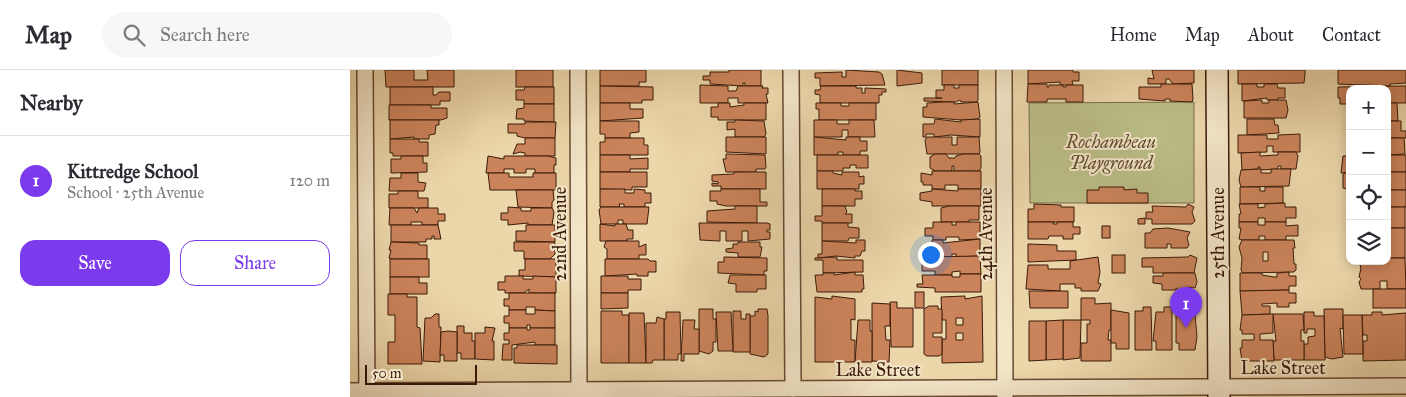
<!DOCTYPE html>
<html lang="en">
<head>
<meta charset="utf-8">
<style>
  :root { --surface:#fff; --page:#f7f7f7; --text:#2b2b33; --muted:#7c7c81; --line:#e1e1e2; --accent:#7c3aed }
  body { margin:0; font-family:"IM FELL Great Primer",serif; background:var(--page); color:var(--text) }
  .controls { position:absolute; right:15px; top:15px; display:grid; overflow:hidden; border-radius:10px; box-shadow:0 2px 12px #0003 }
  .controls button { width:45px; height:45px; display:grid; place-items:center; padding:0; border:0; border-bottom:1px solid var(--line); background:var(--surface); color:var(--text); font:25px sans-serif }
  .scale { position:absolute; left:15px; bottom:12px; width:112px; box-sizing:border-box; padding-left:5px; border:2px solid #3b1a09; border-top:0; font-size:14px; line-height:18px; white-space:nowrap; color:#3b1a09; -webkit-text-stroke:4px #f3e5c8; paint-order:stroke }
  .you { position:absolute; left:580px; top:184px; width:18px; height:18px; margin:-12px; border:4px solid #fff; border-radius:50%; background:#1a73e8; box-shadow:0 0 0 8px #1a73e833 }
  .badge { display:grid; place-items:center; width:32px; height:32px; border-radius:50%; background:var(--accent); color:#fff; font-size:16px; font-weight:700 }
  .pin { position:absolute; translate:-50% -41px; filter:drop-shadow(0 1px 2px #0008) }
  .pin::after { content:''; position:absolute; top:26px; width:18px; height:15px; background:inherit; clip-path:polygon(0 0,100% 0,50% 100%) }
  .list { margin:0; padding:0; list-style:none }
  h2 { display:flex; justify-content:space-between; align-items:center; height:65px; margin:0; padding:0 20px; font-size:21px }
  h2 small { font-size:16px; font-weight:400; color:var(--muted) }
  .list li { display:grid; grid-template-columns:32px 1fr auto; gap:15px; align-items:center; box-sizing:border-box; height:90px; padding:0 20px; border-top:1px solid var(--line) }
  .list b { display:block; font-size:19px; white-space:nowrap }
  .list p { margin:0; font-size:16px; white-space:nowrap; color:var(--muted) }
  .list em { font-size:16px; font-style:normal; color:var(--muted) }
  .actions { display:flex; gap:10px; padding:15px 20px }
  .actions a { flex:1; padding:11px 0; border:1px solid var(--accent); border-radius:15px; text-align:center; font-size:18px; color:var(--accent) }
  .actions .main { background:var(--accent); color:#fff }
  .icon { flex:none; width:28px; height:28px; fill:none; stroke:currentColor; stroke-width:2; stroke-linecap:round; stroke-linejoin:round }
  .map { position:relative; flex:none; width:1056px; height:327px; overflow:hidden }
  header { display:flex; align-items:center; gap:30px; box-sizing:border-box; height:70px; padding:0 25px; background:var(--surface); border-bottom:1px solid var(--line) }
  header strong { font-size:24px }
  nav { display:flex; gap:28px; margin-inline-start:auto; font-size:18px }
  .search { width:350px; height:45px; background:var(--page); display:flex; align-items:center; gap:12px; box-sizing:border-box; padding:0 18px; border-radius:28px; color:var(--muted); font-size:19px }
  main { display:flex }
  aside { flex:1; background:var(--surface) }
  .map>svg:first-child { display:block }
</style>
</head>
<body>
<header>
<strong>Map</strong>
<div class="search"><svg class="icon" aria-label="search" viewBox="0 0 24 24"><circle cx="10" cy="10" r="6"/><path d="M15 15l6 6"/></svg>Search here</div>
<nav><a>Home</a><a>Map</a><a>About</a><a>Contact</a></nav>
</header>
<main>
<aside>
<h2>Nearby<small></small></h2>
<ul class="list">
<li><span class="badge">1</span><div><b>Kittredge School</b><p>School · 25th Avenue</p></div><em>120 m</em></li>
</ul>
<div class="actions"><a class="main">Save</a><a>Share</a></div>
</aside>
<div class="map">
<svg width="1056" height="327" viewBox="0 0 1056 327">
  <rect width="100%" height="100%" fill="#ecd7ab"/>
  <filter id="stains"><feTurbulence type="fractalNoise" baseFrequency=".004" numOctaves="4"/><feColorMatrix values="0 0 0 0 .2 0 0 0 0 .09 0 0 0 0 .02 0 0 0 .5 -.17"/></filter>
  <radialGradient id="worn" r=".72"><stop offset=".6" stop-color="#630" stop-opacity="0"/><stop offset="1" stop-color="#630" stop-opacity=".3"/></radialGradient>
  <polygon fill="#babd87" stroke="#7a6c48" points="844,32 844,133 680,133 679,33"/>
  <g fill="#cb835b" stroke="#3b1a09" fill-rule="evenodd">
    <polygon points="35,0 64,0 64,10 78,10 77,0 104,0 104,17 36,17"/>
    <rect x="166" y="0" width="37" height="17"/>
    <polygon points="250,0 296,0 296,12 289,12 289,16 250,16"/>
    <polygon points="379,0 411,0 411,16 395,16 395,13 393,13 393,16 360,14 360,10 353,10 353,6 360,6 360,2 379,2"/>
    <polygon points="496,0 529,2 532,4 535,15 470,16 470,8 465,8 465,3 492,2 492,7 496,7"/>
    <polygon points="547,0 572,3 572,13 547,16"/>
    <rect x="592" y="0" width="36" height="15"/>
    <polygon points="678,0 723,0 723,2 729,2 729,11 722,11 723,15 710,15 710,12 678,14"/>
    <polygon points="802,0 844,0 844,13 823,14 819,9 816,9 816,14 798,14 798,8 804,9"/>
    <polygon points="888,0 955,0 955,4 954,13 888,14"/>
    <polygon points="988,0 1056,0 1056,13 1040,14 1040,16 988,14"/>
    <polygon points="678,14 697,14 697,17 699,17 699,15 713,15 713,17 716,17 716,15 733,15 733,32 716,32 716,29 697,29 697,32 677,32"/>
    <polygon points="811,14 842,14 843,29 842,32 820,31 820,29 815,29 815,31 789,29 789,17 811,17"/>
    <polygon points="892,14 907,14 907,17 914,17 914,14 927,14 928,18 935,18 935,28 928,28 928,30 917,30 917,28 892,31"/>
    <polygon points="350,15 378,16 378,21 386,21 388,16 413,16 412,18 418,18 418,24 416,24 418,33 388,33 388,28 378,28 378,33 350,33"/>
    <polygon points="594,15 604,15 604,18 609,18 609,15 628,15 628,30 627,32 611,32 610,30 606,32 574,31 574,28 592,28 586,28 586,20 594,20"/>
    <polygon points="250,16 303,17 303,30 292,30 292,33 250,33"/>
    <polygon points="471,16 506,16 506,18 512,18 512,23 515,23 515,18 536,19 536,22 532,22 532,25 529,25 529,33 470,33 470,25 465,24 465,20 470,20"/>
    <polygon points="1056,16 1056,33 1037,33 1037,19 1000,19 1000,34 990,34 990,28 988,28 988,17"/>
    <polygon points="40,17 83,17 83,25 86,25 89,22 100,22 100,31 90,31 90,35 40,35"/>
    <polygon points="175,17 204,17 204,34 174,34 174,30 166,30 166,20 174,20"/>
    <polygon points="912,30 912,33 919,33 919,30 936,30 938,40 936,48 894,48 894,31"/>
    <polygon points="594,32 604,32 604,34 628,32 630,47 628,49 611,50 573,47 573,37 577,37 577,33"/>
    <polygon points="250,33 280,33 280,39 293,39 293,48 250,51"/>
    <polygon points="368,33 380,33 380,37 394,35 394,33 416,33 416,50 368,50 368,47 361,47 361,37 368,37"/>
    <polygon points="466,33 491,33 491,36 499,36 499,33 526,33 526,50 469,50 469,39 466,39"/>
    <polygon points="1037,33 1047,33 1048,51 1037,51"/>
    <polygon points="174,34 204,34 204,52 174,51 174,49 166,49 167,39 174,38"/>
    <polygon points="39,35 81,35 81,38 97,38 97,48 91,50 39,50"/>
    <polygon points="585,49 611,52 611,50 630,49 630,67 601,65 584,67 584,64 576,64 576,67 573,67 573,54 584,54"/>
    <polygon points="897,49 924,49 925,55 928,55 929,63 897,65"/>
    <polygon points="40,50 89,50 89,55 86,55 85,64 79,65 79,69 64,69 64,67 40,69"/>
    <polygon points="385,50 414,51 416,64 414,67 385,67 385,59 377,60 377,52 385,52"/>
    <polygon points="464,50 487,50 487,54 499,54 499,50 524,50 525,67 498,67 498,60 492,60 492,67 464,67"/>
    <polygon points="250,51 289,51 289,62 280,63 280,68 255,68 255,64 250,64"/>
    <polygon points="1037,51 1051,51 1051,61 1056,61 1056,68 1037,68"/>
    <polygon points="175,52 206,52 205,68 175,68 167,66 167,63 158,63 158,54 175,54"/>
    <polygon points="950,64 950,82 923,82 923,76 917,76 917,82 888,83 888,65 917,65 917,69 928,69 928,65"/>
    <polygon points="376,67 416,67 416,84 376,82"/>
    <polygon points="464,67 496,70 496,67 510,67 510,71 517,71 517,81 510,81 510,85 493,85 493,82 488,82 488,85 464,85"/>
    <polygon points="577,67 602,67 602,75 607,75 607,67 629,67 630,82 629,84 577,84 575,70"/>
    <polygon points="175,68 205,68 205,86 175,86 175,83 170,82 163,84 167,74 175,74"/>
    <polygon points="255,68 294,68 294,75 298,75 298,85 250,85 250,72 255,72"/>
    <polygon points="1037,68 1054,68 1055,84 1037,85"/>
    <polygon points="40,69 69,69 69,72 78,72 78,86 43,86 43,83 40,83"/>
    <polygon points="910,82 910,86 928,85 928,82 946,82 948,86 946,99 931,99 931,96 928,96 928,99 910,100 910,97 908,97 908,99 892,100 891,83"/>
    <polygon points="376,84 415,85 416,97 415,99 406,99 406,102 376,102 373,89 376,89"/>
    <polygon points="585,84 596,84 599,88 605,88 606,86 613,84 629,84 631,86 631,98 629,101 604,101 604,96 602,96 602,101 585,101 580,98 580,87"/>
    <polygon points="250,85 280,85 280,89 298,88 298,99 280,99 280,102 250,102"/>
    <polygon points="467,85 518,85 518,98 506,98 506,95 500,95 500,98 493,98 493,101 467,101"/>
    <rect x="1037" y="85" width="19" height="17"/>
    <polygon points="51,86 73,86 73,93 77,93 77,102 41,103 41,89 51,89"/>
    <polygon points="138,86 154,89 154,86 198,86 206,88 206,95 204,95 204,103 185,103 185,99 176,99 176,103 164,103 164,99 154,99 154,103 136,103"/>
    <polygon points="993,86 1000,86 1000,102 991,103"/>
    <polygon points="911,99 911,103 921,103 921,99 941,99 939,116 891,117 889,110 891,100"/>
    <polygon points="467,101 483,101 483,103 492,105 492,102 509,102 509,107 514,106 514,114 509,114 509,119 467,119"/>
    <polygon points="582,101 631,101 631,119 608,119 608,115 595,115 595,119 582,119 582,115 573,115 573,112 571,112 571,103 582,105"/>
    <polygon points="250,102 297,102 297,117 282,117 282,120 250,119"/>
    <polygon points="384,102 416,102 416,119 371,119 371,116 362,116 362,113 368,114 368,112 362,111 362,105 384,104"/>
    <polygon points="997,102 1000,102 1000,120 993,118 993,104"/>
    <rect x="1037" y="102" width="19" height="18"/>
    <polygon points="51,103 68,103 68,112 76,113 74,121 39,121 40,108 51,108"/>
    <polygon points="138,103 159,103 159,107 183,107 183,103 206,103 206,120 140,120"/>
    <polygon points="749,117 774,117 774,120 787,119 787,123 798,123 798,133 737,133 737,120 749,120"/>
    <polygon points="890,117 910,117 910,121 915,121 915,117 933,117 933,133 890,134"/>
    <polygon points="250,119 275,119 275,123 284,123 284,119 295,120 295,123 301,123 301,133 295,133 295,137 274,137 274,134 269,134 270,137 250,137"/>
    <polygon points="371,119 410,119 410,132 417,132 417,136 376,136 367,134 367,131 360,131 360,121 371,121"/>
    <polygon points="472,119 505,119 505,121 512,121 512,129 505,129 505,136 472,136"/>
    <polygon points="582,119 608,121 608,119 631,119 631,136 582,136 582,132 570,130 570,123 582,121"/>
    <polygon points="166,120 203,120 204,130 202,132 202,138 168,137"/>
    <rect x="1037" y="120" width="19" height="17"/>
    <polygon points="48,121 68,121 68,128 78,128 78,138 39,138 39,124 48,124"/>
    <polygon points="935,133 935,137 946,137 946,148 936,148 936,152 915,152 915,148 908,148 908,152 889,152 889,144 891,144 889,134 908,134 908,138 915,137 915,134"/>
    <polygon points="684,134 711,135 711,137 724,137 724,152 678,152 678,139 684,139"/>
    <polygon points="838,134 844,137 842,142 845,151 842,154 802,154 802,149 796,149 796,142 803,142 802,136 836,137"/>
    <polygon points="385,136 407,136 407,153 357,152 357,141 385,139"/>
    <polygon points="472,136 495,136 497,142 495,144 502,144 502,153 472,153 472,151 465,151 465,146 472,146"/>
    <polygon points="599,136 629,136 629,150 619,150 619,152 591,152 591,138"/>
    <polygon points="158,137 171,138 171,141 181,141 181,138 202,138 204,142 202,155 178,155 178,153 158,155 158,150 151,150 151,143 158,143"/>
    <polygon points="251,137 299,137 297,154 273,154 273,150 268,150 268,154 251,154 249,140"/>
    <polygon points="1039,137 1055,137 1055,158 1037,158"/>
    <polygon points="40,138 64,138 67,143 69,138 88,138 88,144 95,144 95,151 88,151 88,155 72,155 72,152 61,152 61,155 39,155"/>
    <polygon points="795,148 795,154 788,154 788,149"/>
    <polygon points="583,152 602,152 602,155 606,155 606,152 630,152 630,169 609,170 609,167 596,167 596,170 583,170 583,166 575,166 575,158 583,158"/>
    <polygon points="678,152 704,152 703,154 707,154 707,152 723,152 723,157 730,157 730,164 723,164 723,169 713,169 713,166 699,166 698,169 678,169"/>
    <polygon points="889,152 908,152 908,155 915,155 915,152 936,152 936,156 948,155 948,166 936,166 936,170 915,170 915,166 909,166 909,170 892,170 889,169 891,158 889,158"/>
    <polygon points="349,153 417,153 420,154 420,160 417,160 417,162 420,162 420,169 398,171 398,161 392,161 392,171 376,171 376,161 370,161 370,171 350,170"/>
    <polygon points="472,153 498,153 498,157 509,158 509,168 499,168 498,171 472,171"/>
    <polygon points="250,154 265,156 265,154 276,154 278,160 283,160 283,169 277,169 277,171 250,171"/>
    <polygon points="41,155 88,155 91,169 84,169 84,166 82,166 82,169 76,169 76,172 41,172"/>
    <polygon points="176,155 205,155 205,172 166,171 166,161 176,161"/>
    <rect x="752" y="156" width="8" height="12"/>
    <polygon points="818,158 840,162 837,168 839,175 837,178 821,178 821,174 817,174 817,178 795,178 795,163 800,163 803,159"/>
    <rect x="1037" y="158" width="18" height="30"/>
    <polygon points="630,169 630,186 606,187 606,184 602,184 602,187 582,187 582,182 575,183 575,174 582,174 582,170 593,170 593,173"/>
    <polygon points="506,170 515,170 515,181 512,181 510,186 505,186 505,188 486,186 468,188 468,184 472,184 472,171 506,173"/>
    <path d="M892,170H944L945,178H943L944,194H946V200L944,202L893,203L891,200L892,188L889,177ZM913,182H918V191H913Z"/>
    <polygon points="256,171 289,171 289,177 296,174 296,185 289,185 289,189 257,189 257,179 254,177"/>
    <polygon points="41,172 69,173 69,175 77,175 77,189 41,189 39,188 41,180 39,180"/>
    <polygon points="164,172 203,172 205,173 205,184 200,189 174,189 174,181 164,181"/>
    <polygon points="388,172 410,172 410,177 412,177 410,187 388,187 388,183 376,182 376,179 383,178 383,174 388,174"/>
    <polygon points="678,174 707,175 707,181 726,181 726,190 678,192"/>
    <rect x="762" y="185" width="13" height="18"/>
    <polygon points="840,185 847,188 844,203 803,203 803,197 792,197 792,188 838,187"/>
    <polygon points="630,186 631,204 610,204 610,201 602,202 602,205 585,205 585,201 572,201 572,187"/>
    <polygon points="374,187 417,188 417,201 414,201 414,205 368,203 368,192 374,192"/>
    <polygon points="487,187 487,190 513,190 513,202 473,203 473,190 465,190 465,188"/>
    <polygon points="748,187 750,202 748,213 751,214 748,221 731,221 731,218 725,218 725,214 710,214 710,221 676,219 678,195 698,195 698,199 720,199 720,191"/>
    <polygon points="1037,188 1055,188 1056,219 1037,219 1037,211 1030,211 1030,219 1011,219 1009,212 1011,209 1009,207 1011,198 1009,192 1037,191"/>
    <rect x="40" y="189" width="39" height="18"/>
    <polygon points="175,189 206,189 206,207 169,206 169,200 175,200"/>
    <polygon points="255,189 298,189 300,191 306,191 306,202 298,202 298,206 287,206 287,204 255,206"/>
    <polygon points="505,202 505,205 513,205 514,219 512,219 512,222 467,222 465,205 473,205 473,203 484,203 484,205"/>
    <polygon points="939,202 939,206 946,206 946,216 939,216 939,220 890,221 890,203 912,203 912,205 924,207 927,207 927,203"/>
    <polygon points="813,203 845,203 847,212 845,218 838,217 838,220 829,220 826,218 826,220 812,220 812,214 803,213 803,206 813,206"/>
    <polygon points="610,204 631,204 631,222 585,222 585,218 567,217 567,214 573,214 572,205 602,205 602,207 610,207"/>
    <polygon points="380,205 416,205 416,219 407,219 407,222 386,222 386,214 378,213"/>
    <polygon points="155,206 173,206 173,209 183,209 183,206 206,207 206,223 179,223 179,219 174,223 155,223 155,220 148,220 148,212 155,212"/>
    <polygon points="251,206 278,206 278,209 291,209 291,220 278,220 278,223 251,223"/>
    <polygon points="40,207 69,207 69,213 77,213 77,224 40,224"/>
    <rect x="1023" y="219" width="33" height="19"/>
    <polygon points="939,220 939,223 946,223 946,233 939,233 939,237 927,237 927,233 912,234 912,236 920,236 920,244 892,245 890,221"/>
    <polygon points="679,221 718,221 718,238 680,238"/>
    <rect x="565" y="222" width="9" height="16"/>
    <polygon points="159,223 205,223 205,241 185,240 185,237 176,237 176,240 159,240 159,236 154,236 154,229 159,229"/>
    <polygon points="251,223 278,223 278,238 251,239"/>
    <polygon points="38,224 57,224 57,227 67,227 67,257 70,258 72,294 38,294 38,272 45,272 45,245 38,245"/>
    <polygon points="482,226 505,229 505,250 501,249 501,270 505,270 505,292 465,292 465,227 482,229"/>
    <path d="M615,226V229L632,226L633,292L592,293V269H596V250H592L591,227ZM606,248H613V255H606ZM606,263H613V270H606Z"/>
    <polygon points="731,228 745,228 745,234 761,233 761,260 759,260 758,270 761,270 761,291 731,291 731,273 737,273 737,254 740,254 740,250 731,250"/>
    <polygon points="540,232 547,232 547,238 563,238 563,277 541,277"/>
    <polygon points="522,233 540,234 540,256 535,256 536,270 540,270 539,292 522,291"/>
    <polygon points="588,236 588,239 592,239 592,263 583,263 583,267 592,267 592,284 589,286 577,286 574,284 574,239 579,236"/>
    <polygon points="833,236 838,236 839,244 845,244 847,267 845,280 829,280 829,273 826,273 826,240 830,240"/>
    <polygon points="793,237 801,237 802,280 785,280 785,241 793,241"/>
    <polygon points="814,237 822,237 822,280 806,280 806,271 803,271 806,242 814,242"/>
    <polygon points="349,239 363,239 363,249 366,249 366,272 363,272 363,281 359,284 349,281"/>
    <polygon points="408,239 417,239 418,246 418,284 414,287 400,284 400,246 405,246 405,241 408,242"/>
    <polygon points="974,239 993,239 993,259 990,258 993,287 982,289 975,287"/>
    <polygon points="159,240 176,240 176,244 185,244 185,240 205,241 205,258 180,258 180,255 177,255 177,258 159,258 159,253 154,253 154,246 159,246"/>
    <polygon points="761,240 779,243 779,279 766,279 766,273 761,273"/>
    <polygon points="251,241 272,241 272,245 279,245 279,293 251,293"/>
    <polygon points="383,241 391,241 391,249 396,249 396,244 400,244 400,282 383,282"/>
    <polygon points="316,242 330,242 331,284 328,284 328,290 314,290 314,249 316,249"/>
    <polygon points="366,242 381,242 383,281 368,281"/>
    <polygon points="954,242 964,242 964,246 974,246 975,290 954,290 954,274 958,274 958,267 965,266 965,259 957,259 957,263 954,263"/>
    <polygon points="1022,242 1032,242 1032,245 1056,243 1056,290 1013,291 1013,271 1017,271 1017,265 1013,265 1012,245 1022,245"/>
    <polygon points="279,243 294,243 296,293 279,293"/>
    <polygon points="85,244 89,244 89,257 91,257 90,292 73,291 75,248 81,248"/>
    <polygon points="923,244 953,244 954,260 951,260 951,271 954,271 954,290 924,290 923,271 926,271"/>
    <polygon points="923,244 923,263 910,264 910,270 923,270 924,291 892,291 890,278 892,278 892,270 904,270 904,264 892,264 892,260 890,260 892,245"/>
    <polygon points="993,245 1012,245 1013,284 994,284"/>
    <polygon points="307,247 314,249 314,290 303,290 302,293 296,293 296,253 306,253"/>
    <polygon points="333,250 345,250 344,259 349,259 349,284 334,284 334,291 331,291"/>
    <polygon points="508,250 520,250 520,261 522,261 522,292 505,292"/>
    <polygon points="713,250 731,250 730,288 713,290"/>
    <polygon points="713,250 713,289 696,290 696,251"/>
    <polygon points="679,251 696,251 696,290 679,291"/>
    <polygon points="107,256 114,256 114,263 122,263 122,271 125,271 125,289 111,289 111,283 107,283"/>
    <polygon points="135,257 145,258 142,271 144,271 144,290 125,289 125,263 135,263"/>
    <polygon points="159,258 177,258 177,260 180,260 180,258 205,258 205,275 185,275 185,272 162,275 162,290 152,290 153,274 159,274 159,270 154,270 154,263 159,263"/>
    <polygon points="98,261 107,262 107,291 94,291 94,285 90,285 91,262"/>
    <polygon points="167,275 207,275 207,294 164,293 164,278 167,278"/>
  </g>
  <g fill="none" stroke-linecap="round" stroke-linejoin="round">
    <g stroke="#674932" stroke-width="18">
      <g id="minor">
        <polyline points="15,0 17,327"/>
        <polyline points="228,0 229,327"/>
        <polyline points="441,0 443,319"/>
        <polyline points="654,0 655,327"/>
        <polyline points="0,321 1056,316"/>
      </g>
    </g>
    <g stroke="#3b1a09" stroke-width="24">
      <polyline id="secondary" points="867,0 869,327"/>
    </g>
    <use href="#minor" stroke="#f3e5c8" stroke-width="15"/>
    <use href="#secondary" stroke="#f3e5c8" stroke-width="21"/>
  </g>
  <g text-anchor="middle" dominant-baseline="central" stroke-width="4" stroke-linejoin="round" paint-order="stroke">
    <g font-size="18" font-style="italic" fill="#614b2f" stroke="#f3e5c8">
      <text x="761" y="72">Rochambeau<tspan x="761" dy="21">Playground</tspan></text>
    </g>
    <g font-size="18" fill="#3b1a09" stroke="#f3e5c8">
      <text transform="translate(868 163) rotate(-90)">25th Avenue</text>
      <text transform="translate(210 164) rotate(-90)">22nd Avenue</text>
      <text transform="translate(636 164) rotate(-90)">24th Avenue</text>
      <text x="933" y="298">Lake Street</text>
      <text x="528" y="300">Lake Street</text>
    </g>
  </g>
  <rect width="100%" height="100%" filter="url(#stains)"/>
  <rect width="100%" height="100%" fill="url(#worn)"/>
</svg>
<div class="controls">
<button>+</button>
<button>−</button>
<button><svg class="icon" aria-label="locate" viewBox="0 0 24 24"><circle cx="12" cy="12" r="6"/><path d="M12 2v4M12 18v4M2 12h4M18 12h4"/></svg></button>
<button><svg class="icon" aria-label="layers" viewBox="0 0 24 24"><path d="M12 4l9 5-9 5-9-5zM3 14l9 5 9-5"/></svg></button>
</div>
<div class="scale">50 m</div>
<div class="you"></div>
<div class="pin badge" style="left:836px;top:258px">1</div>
</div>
</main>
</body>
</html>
